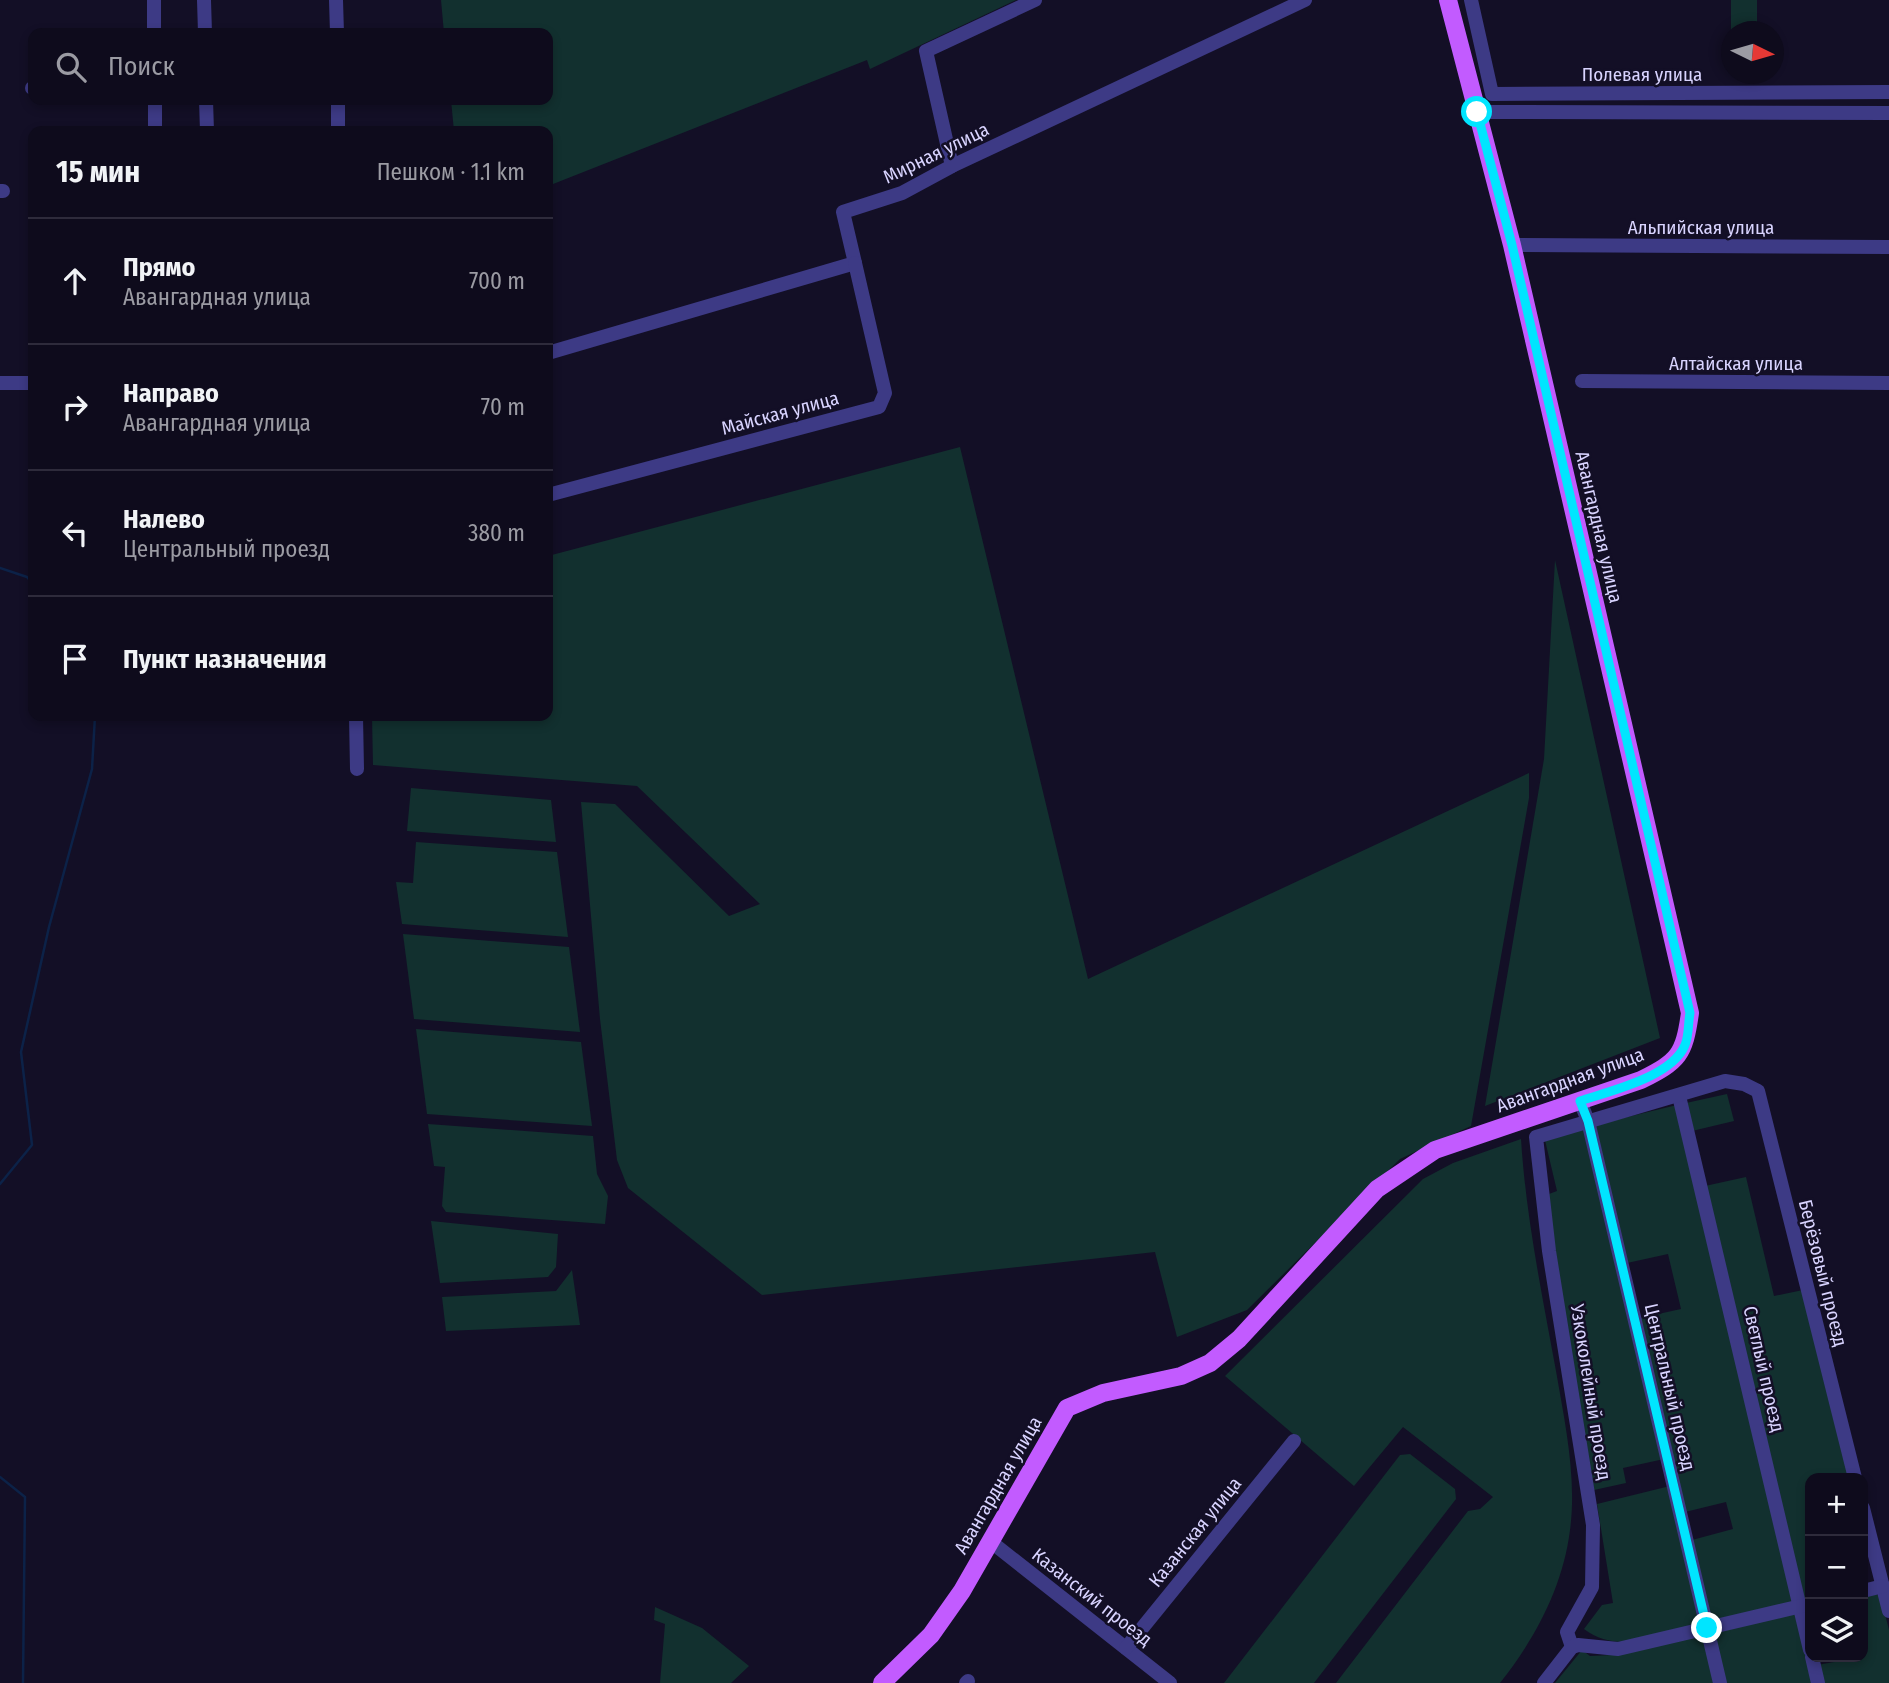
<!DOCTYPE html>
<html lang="ru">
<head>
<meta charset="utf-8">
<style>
  :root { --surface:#0e0b1c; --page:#1c1929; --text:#f1f3f6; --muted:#9b9ba3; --line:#2e2b3b }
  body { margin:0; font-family:"Fira Sans Condensed",sans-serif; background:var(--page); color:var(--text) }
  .controls { position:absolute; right:21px; bottom:21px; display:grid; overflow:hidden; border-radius:14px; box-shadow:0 4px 10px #0003 }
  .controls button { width:63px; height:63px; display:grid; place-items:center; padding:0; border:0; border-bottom:2px solid var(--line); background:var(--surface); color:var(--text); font:35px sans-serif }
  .compass { position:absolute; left:1721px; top:21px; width:63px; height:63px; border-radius:50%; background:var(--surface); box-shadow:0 4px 10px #0003; rotate:95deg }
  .stop { position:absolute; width:21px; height:21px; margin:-16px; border:5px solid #00e5ff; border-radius:50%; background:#fff }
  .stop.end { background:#00e5ff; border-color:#fff; box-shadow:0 2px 7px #0008 }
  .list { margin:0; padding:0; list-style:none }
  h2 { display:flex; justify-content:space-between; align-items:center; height:91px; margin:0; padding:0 28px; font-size:30px }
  h2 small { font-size:23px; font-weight:400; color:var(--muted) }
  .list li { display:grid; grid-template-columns:46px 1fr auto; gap:21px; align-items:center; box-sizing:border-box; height:126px; padding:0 28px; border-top:2px solid var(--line) }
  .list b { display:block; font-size:26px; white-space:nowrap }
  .list p { margin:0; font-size:23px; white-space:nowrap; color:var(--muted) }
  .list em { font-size:23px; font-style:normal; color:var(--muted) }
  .icon { flex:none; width:38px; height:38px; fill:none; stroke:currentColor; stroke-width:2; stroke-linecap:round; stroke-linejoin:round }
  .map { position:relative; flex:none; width:1889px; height:1683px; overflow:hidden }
  .search { position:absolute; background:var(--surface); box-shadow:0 4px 10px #0003; left:28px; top:28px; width:525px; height:77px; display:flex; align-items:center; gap:18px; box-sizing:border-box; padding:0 24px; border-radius:14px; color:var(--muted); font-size:26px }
  .panel { position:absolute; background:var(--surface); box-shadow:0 4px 10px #0003; left:28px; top:126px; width:525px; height:595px; border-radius:14px }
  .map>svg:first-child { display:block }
</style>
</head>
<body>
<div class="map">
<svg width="1889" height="1683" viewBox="0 0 1889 1683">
  <rect width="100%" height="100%" fill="#130f26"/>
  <g fill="#12302f">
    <polygon points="441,0 1016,0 870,69 867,60 548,186 548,131 454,131 451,100 548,100 548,33 444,33"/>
    <polygon points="1731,0 1757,0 1757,31 1731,32 1731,36"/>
    <polygon points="960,447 1088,979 1529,773 1529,798 1471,1126 1400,1159 1247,1310 1177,1337 1155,1252 762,1295 628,1188 617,1160 600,1019 581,802 615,804 729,916 760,904 637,786 373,765 372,716 548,716 548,556"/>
    <polygon points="1555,560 1660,1038 1485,1106 1544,759"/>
    <polygon points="411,788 551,800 556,842 407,831"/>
    <polygon points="416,842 557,852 568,937 402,924 396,882 413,883"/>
    <polygon points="403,934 569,947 580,1032 414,1019"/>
    <polygon points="416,1029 581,1042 592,1126 427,1114"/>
    <polygon points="1727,1094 1734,1121 1692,1131 1686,1103"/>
    <polygon points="1677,1105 1794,1603 1711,1623 1692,1540 1733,1529 1726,1502 1685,1512 1640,1318 1681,1309 1668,1254 1627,1263 1594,1125"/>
    <polygon points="428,1124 593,1136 597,1174 608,1196 605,1224 446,1212 442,1206 445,1167 434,1166"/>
    <polygon points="1586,1127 1664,1459 1623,1468 1626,1483 1594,1490 1554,1248 1549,1194 1557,1191 1544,1136"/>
    <path d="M1521,1139C1526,1218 1542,1294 1556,1371C1565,1423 1577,1478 1570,1530C1563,1587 1535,1639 1500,1683H1336L1468,1511L1480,1509L1493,1497L1403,1427L1354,1486L1225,1376L1423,1179L1453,1163Z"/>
    <polygon points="1746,1177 1774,1296 1803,1290 1851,1478 1810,1478 1810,1600 1802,1601 1705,1186"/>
    <polygon points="431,1221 558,1234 556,1267 548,1277 440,1283"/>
    <polygon points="572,1270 580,1325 446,1331 442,1297 556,1291"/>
    <polygon points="1410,1454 1455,1489 1456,1499 1314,1683 1224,1683 1400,1455"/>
    <path d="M1670,1486L1701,1617L1696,1626C1658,1635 1618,1655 1584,1629L1602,1605L1613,1603L1597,1504Z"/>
    <polygon points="1875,1593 1881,1598 1889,1630 1889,1683 1822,1683 1817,1665 1863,1657 1863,1596"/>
    <polygon points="655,1607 702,1628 749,1666 731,1683 660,1683 665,1624 654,1620"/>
    <polygon points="1796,1612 1813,1683 1725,1683 1713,1631"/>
    <polygon points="1705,1633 1717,1683 1555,1683 1582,1650 1590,1656 1612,1655"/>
  </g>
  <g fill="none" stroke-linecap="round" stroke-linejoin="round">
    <g stroke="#0c2248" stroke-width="2.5">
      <polyline points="0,568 27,577 33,584"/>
      <polyline points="0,1184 32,1145 21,1052 49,927 92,769 95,716"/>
      <polyline points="0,1477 25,1497 23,1683"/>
    </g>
    <g stroke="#3d3a85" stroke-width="14">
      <polyline points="154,0 154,33"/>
      <polyline points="204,0 205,33"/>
      <polyline points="336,0 337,33"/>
      <polyline points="1471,0 1492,94 1889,92"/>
      <polyline points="32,88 33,88"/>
      <polyline points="206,100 207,131"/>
      <polyline points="338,100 338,131"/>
      <polyline points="1477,112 1889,113"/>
      <polyline points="155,131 155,100"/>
      <polyline points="952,166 926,51 1035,0"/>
      <polyline points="0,191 3,191"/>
      <polyline points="1512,245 1889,247"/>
      <polyline points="548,353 855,263 843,212 902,193 952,166 1305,0"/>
      <polyline points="1582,381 1889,383"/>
      <polyline points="0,383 33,383"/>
      <polyline points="548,495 879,407 885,393 855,263"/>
      <polyline points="356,716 357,769"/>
      <polyline points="1679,1096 1810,1650"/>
      <polyline points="1580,1101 1588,1121 1720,1683"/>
      <polyline points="1863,1508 1889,1611"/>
      <polyline points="990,1541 1170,1683"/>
      <polyline points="1863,1591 1883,1586"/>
      <polyline points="1572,1647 1567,1632 1592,1587 1593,1525 1549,1251 1536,1137 1725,1081 1744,1084 1758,1091 1855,1478"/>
      <polyline points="1126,1648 1294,1441"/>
      <polyline points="1812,1657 1818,1683"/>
      <polyline points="966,1683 968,1681"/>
      <polyline points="1544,1683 1572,1647 1578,1645 1618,1649 1810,1604"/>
    </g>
    <path stroke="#c25bff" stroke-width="18" d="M882,1683L931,1635L962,1591L1067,1408L1103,1393L1181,1376L1210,1363L1239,1339L1377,1189L1435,1150L1641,1080C1679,1061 1684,1055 1690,1013L1512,245L1448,0"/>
  </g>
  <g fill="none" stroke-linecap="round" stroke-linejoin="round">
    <path stroke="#00e5ff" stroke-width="9" d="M1477,112L1512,245L1690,1013C1688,1023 1689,1036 1685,1045C1672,1077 1610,1091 1580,1101L1588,1121L1707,1628"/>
  </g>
  <g text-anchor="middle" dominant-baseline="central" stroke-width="5" stroke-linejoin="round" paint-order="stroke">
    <g font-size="19" fill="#d9d4ff" stroke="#130f26">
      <text x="1642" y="74">Полевая улица</text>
      <text transform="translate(936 153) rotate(-26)">Мирная улица</text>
      <text x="1701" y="227">Альпийская улица</text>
      <text x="1736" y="363">Алтайская улица</text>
      <text transform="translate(780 413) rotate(-15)">Майская улица</text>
      <text transform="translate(1599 527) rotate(77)">Авангардная улица</text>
      <text transform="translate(1570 1080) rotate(-20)">Авангардная улица</text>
      <text transform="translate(1823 1273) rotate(76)">Берёзовый проезд</text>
      <text transform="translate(1764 1369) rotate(77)">Светлый проезд</text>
      <text transform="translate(1670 1387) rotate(77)">Центральный проезд</text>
      <text transform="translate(1591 1392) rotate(81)">Узкоколейный проезд</text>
      <text transform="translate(998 1485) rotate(-60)">Авангардная улица</text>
      <text transform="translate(1195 1532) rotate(-51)">Казанская улица</text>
      <text transform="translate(1092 1597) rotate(38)">Казанский проезд</text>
    </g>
  </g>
</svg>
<div class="controls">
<button>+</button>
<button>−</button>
<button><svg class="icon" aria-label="layers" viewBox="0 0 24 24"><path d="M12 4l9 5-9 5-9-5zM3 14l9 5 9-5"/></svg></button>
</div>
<svg class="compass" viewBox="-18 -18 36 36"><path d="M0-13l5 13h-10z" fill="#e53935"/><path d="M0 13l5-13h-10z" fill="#9b9ba3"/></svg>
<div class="stop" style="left:1477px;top:112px"></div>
<div class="stop end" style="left:1707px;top:1628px"></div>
<div class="search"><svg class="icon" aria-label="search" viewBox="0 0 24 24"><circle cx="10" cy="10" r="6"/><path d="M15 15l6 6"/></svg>Поиск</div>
<section class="panel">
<h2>15 мин<small>Пешком · 1.1 km</small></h2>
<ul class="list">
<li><svg class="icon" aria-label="ahead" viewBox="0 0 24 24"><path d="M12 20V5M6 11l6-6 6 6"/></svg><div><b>Прямо</b><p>Авангардная улица</p></div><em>700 m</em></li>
<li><svg class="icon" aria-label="right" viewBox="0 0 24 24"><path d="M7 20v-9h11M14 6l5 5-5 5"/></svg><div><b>Направо</b><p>Авангардная улица</p></div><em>70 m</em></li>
<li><svg class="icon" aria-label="left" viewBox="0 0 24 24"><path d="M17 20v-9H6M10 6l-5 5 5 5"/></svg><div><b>Налево</b><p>Центральный проезд</p></div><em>380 m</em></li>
<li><svg class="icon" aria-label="arrive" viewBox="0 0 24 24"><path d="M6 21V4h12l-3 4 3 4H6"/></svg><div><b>Пункт назначения</b></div></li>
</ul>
</section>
</div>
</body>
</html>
